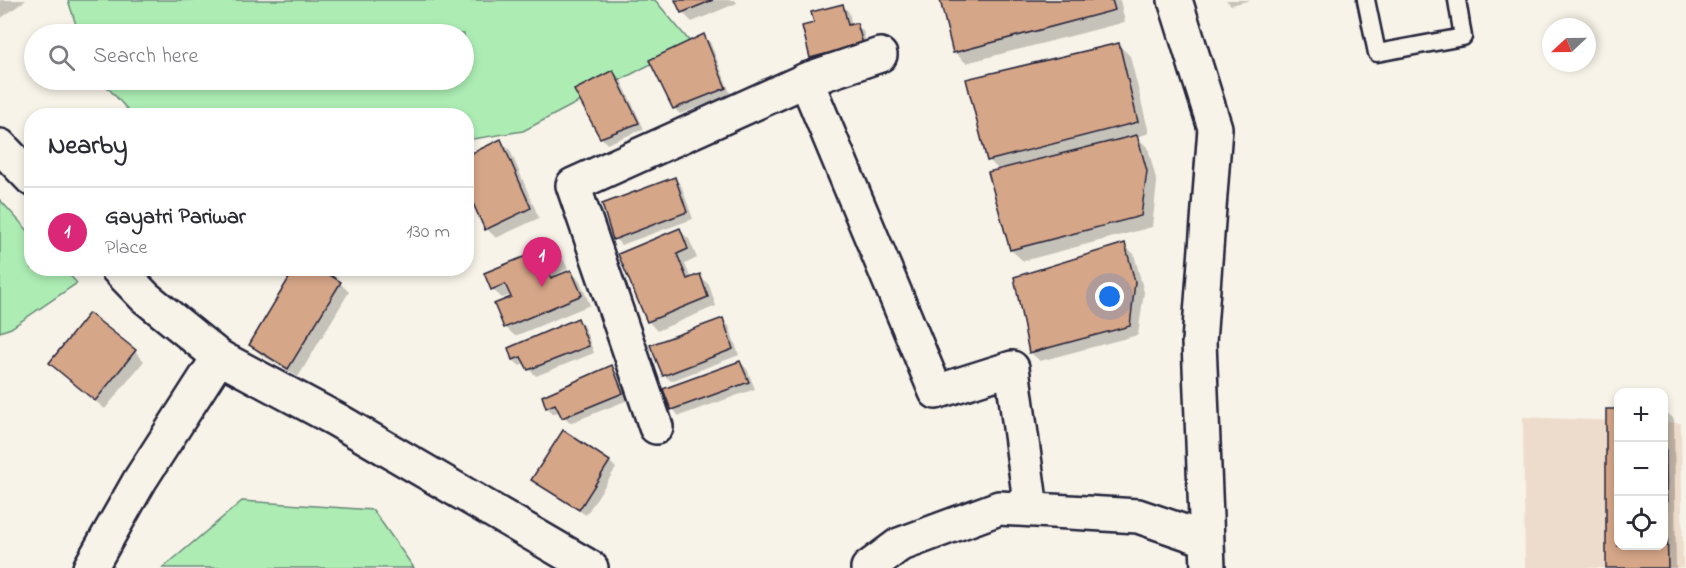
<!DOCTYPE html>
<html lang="en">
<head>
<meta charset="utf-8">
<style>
  :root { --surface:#fff; --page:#f7f7f7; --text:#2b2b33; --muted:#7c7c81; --line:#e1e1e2; --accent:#db2777 }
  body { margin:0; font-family:"Indie Flower",sans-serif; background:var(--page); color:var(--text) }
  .controls { position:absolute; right:18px; bottom:18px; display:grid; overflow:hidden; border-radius:12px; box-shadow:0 3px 9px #0003 }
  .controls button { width:54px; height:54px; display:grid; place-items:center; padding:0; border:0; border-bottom:2px solid var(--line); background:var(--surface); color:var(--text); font:30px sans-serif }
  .compass { position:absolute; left:1542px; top:18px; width:54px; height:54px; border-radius:50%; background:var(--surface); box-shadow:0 3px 9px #0003; rotate:248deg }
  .you { position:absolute; left:1110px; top:297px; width:21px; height:21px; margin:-15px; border:4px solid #fff; border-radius:50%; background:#1a73e8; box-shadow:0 0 0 9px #1a73e833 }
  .badge { display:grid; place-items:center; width:39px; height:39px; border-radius:50%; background:var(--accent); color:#fff; font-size:20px; font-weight:700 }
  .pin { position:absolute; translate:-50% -50px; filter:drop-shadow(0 2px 3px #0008) }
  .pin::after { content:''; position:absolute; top:32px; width:21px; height:18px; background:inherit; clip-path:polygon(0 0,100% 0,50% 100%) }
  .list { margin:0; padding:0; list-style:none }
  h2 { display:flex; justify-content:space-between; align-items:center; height:78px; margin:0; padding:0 24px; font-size:26px }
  h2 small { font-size:20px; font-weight:400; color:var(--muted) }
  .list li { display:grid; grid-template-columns:39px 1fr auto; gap:18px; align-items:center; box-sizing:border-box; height:90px; padding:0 24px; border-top:2px solid var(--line) }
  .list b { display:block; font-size:22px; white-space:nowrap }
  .list p { margin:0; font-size:20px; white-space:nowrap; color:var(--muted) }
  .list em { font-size:20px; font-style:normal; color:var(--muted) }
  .icon { flex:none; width:33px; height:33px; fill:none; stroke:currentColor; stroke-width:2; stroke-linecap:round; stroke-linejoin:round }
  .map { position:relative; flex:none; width:1686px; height:568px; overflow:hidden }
  .search { position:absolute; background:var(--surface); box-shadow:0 3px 9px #0003; left:24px; top:24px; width:450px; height:66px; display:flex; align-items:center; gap:15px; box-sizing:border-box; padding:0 21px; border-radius:33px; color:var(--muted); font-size:22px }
  .panel { position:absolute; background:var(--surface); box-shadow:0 3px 9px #0003; left:24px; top:108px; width:450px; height:168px; border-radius:24px }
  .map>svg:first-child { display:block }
</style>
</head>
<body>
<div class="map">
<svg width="1686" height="568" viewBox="0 0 1686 568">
  <rect width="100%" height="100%" fill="#f7f3e8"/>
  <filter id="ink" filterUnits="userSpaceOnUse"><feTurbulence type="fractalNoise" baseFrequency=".0167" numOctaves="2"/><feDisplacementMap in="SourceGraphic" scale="12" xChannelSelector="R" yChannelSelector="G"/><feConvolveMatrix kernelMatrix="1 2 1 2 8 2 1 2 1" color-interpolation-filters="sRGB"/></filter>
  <g filter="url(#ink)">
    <polygon fill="#eddccb" points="1523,417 1618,421 1618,546 1664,546 1664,422 1681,423 1683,568 1525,568"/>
    <g fill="#adedb4" stroke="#688878" stroke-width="1.5">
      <polygon points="68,0 655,0 691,43 523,131 467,140 466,116 129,115 127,109 101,80 464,80 464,34 79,34"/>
      <polygon points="0,200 31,234 32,268 64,269 77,283 11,328 0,332"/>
      <polygon points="242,501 373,510 414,568 163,568"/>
    </g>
    <g fill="#0003">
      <polygon points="0,0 26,0 0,19"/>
      <polygon points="676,0 735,0 737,3 692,22 682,12"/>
      <polygon points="941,0 1120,0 1125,22 966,63 954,52"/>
      <polygon points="1226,0 1251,0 1231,5"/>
      <polygon points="843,6 849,12 852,26 857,25 863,31 868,51 817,63 811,57 816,24"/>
      <polygon points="703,36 710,42 731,95 680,114 674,108"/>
      <polygon points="1118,44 1130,56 1149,133 1137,137 1148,148 1157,183 1152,227 1023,261 1011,250 990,173 1000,171 989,160"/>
      <polygon points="613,72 620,78 644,129 607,144 601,137"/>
      <polygon points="500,141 510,150 539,218 496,238 487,229"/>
      <polygon points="675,179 681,185 693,219 621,245 615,239"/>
      <polygon points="679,230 689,239 697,258 685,264 691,279 700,276 709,285 716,306 657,331 648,321"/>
      <polygon points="1124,245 1134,254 1144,292 1138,335 1040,361 1030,352"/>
      <polygon points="552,246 562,256 568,269 555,275 556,278 571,271 580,281 590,305 515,336 505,327 513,298 511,295 502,298 492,289"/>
      <polygon points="340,283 349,292 298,377 260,354 251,345"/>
      <polygon points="578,320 584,326 594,353 536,376 529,369 526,363 520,366 513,360 510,349"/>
      <polygon points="723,320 729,326 739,355 671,381 664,375"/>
      <polygon points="135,351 144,361 105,409 60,372"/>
      <polygon points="740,362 747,369 755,389 679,416 673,409"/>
      <polygon points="612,367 618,374 628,400 570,423 560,411 553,414 547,407"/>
      <polygon points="1608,410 1618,410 1618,546 1664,546 1664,410 1674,419 1676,568 1607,568"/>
      <polygon points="563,432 610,462 616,468 586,515 540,486 533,479"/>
    </g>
    <g fill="#d6a688" stroke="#22223b" stroke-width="1.5">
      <polygon points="675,0 713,0 681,13"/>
      <polygon points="940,0 1112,0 1115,10 953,53"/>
      <polygon points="843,4 848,25 857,23 863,44 810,58 802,26 814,23 811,12"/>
      <polygon points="704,34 726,88 673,109 649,60"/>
      <polygon points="1119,43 1138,122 987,161 966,79"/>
      <polygon points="613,70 639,123 600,138 574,90"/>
      <polygon points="1137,135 1147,171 1141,216 1010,250 988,172"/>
      <polygon points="501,139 531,208 485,230 466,188 466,156"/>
      <polygon points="675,177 687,212 613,240 602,204"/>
      <polygon points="680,228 688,249 677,254 687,279 700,274 708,297 647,322 618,254"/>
      <polygon points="1125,243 1135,282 1130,326 1029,353 1014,277"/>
      <polygon points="553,245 559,260 546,265 551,278 571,270 582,295 504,328 494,304 511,297 505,284 491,290 484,273"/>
      <polygon points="295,268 319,268 341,282 288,369 249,345"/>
      <polygon points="89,313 136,350 95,401 49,363"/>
      <polygon points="578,318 589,346 528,370 521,357 512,360 508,348"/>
      <polygon points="723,318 733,349 663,376 650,345"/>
      <polygon points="740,361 749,382 671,410 663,389"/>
      <polygon points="612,365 623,393 562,418 555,404 546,408 542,396"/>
      <polygon points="1664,408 1665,408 1668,568 1606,568 1606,409 1618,409 1618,546 1664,546"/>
      <polygon points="563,430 610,461 579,510 531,480"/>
    </g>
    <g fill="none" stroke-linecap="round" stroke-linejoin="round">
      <g stroke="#22223b" stroke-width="21">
        <polyline id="service" points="1366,0 1377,53 1463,37 1457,0"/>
      </g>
      <g stroke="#22223b" stroke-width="38">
        <g id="minor">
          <polyline points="806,80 880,55"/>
          <polyline points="0,146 32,179"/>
          <polyline points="117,268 145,297 219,357 337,420 591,568"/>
          <polyline points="656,427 573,185 806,80 936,392 1012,368 1031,509"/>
          <polyline points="90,568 140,480 219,357"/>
          <polyline points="868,568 899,545 999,508 1138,516 1205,539"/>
        </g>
      </g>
      <g stroke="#22223b" stroke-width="38">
        <polyline id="tertiary" points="1175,0 1215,128 1199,342 1208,568"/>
      </g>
      <use href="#service" stroke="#f7f3e8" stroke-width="16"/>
      <use href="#minor" stroke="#f7f3e8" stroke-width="33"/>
      <use href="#tertiary" stroke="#f7f3e8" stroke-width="33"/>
    </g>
  </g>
</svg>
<div class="controls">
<button>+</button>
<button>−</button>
<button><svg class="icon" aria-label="locate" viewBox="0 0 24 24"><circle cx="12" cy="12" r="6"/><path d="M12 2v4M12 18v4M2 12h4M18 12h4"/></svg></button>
</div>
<svg class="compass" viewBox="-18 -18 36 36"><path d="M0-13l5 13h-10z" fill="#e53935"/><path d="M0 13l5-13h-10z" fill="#7c7c81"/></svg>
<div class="you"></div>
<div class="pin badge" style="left:542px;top:287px">1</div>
<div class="search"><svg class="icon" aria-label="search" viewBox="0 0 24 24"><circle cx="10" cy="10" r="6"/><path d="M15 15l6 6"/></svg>Search here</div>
<section class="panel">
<h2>Nearby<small></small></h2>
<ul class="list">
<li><span class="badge">1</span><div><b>Gayatri Pariwar</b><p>Place</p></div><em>130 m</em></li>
</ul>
</section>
</div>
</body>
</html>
